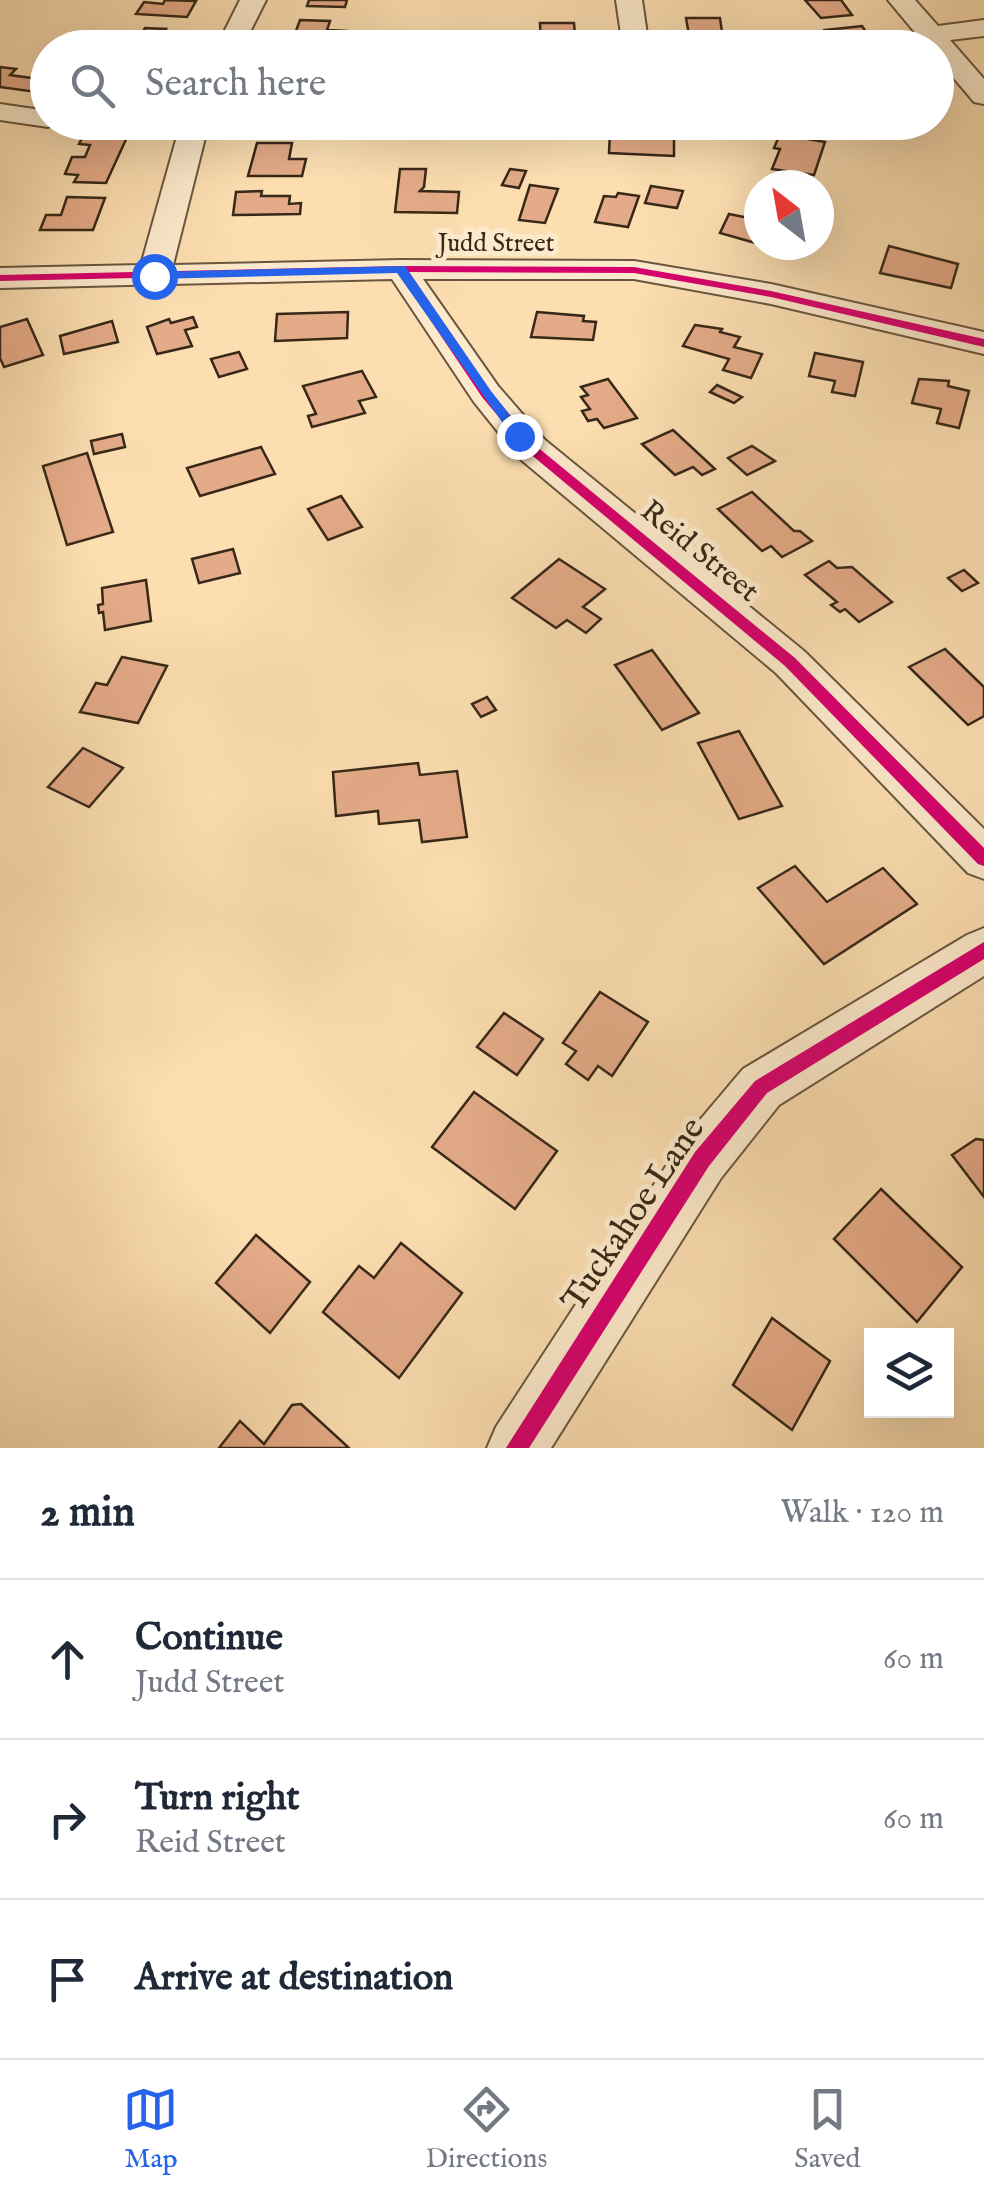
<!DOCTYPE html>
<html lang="en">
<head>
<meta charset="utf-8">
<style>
  :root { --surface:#fff; --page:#f6f6f7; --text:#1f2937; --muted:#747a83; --line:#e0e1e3; --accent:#2563eb }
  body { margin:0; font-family:"IM FELL English",serif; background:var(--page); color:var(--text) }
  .controls { position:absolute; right:30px; bottom:30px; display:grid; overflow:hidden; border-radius:0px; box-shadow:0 10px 40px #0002 }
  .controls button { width:90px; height:90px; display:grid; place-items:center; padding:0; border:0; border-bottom:2px solid var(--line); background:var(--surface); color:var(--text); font:50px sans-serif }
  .compass { position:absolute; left:744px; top:170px; width:90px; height:90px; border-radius:50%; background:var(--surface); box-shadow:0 10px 40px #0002; rotate:329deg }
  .stop { position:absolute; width:30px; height:30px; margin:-22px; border:8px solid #2563eb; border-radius:50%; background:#fff }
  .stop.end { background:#2563eb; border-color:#fff; box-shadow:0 2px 10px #0008 }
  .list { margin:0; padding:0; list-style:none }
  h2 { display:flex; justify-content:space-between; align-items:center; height:130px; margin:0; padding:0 40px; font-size:42px }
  h2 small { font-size:32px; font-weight:400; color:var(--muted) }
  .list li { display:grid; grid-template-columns:65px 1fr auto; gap:30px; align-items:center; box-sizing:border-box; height:160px; padding:0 40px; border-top:2px solid var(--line) }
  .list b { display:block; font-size:38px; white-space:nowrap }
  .list p { margin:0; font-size:32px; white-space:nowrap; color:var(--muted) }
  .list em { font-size:32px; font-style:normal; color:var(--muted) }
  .icon { flex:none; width:55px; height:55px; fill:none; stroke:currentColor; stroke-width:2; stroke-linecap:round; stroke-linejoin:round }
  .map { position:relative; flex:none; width:984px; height:1448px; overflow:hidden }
  .search { position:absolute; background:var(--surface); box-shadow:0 10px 40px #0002; left:30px; right:30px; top:30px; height:110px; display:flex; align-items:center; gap:25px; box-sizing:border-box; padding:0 35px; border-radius:55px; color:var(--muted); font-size:38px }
  .sheet { height:610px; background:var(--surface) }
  nav { display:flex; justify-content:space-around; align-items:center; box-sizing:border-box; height:140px; border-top:2px solid var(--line); background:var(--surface); font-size:28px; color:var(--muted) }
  nav a { display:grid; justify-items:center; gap:5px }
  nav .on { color:var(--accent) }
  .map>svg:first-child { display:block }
</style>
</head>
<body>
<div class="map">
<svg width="984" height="1448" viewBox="0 0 984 1448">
  <rect width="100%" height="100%" fill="#fcdeb1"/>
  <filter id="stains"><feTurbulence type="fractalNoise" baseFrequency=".002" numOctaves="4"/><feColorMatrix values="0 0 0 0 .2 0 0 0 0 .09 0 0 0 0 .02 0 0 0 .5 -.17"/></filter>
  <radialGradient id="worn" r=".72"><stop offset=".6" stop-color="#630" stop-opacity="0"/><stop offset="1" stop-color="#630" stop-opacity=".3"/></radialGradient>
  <g fill="#e4ab88" stroke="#372817" stroke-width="2.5">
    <polygon points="165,0 196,1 187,17 136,14 144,2 163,4"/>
    <polygon points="309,0 347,0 345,7 307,6"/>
    <polygon points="805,0 841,0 852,15 821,18"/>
    <polygon points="686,18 720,18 724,46 691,46"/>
    <polygon points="300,20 330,21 327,30 347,31 344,43 290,47"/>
    <polygon points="540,23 574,23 576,48 541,48"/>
    <polygon points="862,26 877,48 841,48 825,30"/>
    <polygon points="145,28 166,29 158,41 177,43 174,48 141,48 145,41 138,40"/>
    <polygon points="0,67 16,69 10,75 46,80 36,92 0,87"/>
    <polygon points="610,132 674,135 674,156 609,153"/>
    <polygon points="84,134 128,135 106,183 74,182 78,175 65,174 72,157 85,157 90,145 79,144"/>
    <polygon points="780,134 825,142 814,175 772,169 780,149 774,148"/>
    <polygon points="257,143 292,143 289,159 306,159 302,176 248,176"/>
    <polygon points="400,169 426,169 424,187 420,191 459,192 457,213 395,212"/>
    <polygon points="510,169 526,171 519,188 502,185"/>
    <polygon points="530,185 558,189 545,223 519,220"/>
    <polygon points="651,186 683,191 677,208 645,203"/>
    <polygon points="262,191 261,196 290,196 289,204 301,203 300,214 233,215 236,192"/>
    <polygon points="618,193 639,196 628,227 595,222 604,196 616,197"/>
    <polygon points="67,197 105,198 93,230 40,230 46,215 61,215"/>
    <polygon points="729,214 759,220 759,244 720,233"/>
    <polygon points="889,246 958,264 951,288 880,273"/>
    <polygon points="348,312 347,338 275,341 277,314"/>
    <polygon points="537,312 584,316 583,321 596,322 593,340 531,337"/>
    <polygon points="193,317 197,327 185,330 192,346 157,354 147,327 169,319 171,323"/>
    <polygon points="27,319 43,355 4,367 0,358 0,327"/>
    <polygon points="112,321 118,342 64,354 60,336"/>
    <polygon points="695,325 722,329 720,332 740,337 734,347 762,354 751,378 723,370 729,359 683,346"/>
    <polygon points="239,352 247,369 219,377 211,359"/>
    <polygon points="815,353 863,362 855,396 832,392 835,381 809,376"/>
    <polygon points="362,371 376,397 359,401 365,413 312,427 308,416 316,414 303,386"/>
    <polygon points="608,379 637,418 604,428 597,419 588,421 582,411 590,409 581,397 588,395 581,387"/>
    <polygon points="919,379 949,381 948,386 969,391 959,428 937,423 941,409 912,403"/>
    <polygon points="717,385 742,397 734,403 710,392"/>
    <polygon points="673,430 715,469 702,475 693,467 675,475 642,444"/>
    <polygon points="122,434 125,447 94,454 91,441"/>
    <polygon points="752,446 775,461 747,475 728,458"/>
    <polygon points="261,447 275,474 200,496 187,468"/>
    <polygon points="87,453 113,532 67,545 43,466"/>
    <polygon points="752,492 794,531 800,531 812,541 782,557 771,546 762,551 718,509"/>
    <polygon points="341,496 362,527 328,540 308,509"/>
    <polygon points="233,549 240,573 199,583 192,559"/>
    <polygon points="559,559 605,589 583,607 601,619 586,633 567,620 556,628 512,598"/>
    <polygon points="829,561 837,568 852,567 892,602 859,622 845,609 840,612 831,605 837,602 805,575"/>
    <polygon points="964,570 978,583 962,591 948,578"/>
    <polygon points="146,580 151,621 105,630 103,612 99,613 98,605 103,604 102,588"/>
    <polygon points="945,649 984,687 984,716 968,725 909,667"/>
    <polygon points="652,650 699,713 662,730 615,665"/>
    <polygon points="122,657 167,666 138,723 80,712 96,683 107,685"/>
    <polygon points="487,697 496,710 481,717 472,704"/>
    <polygon points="739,731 782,806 739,819 698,743"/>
    <polygon points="83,748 123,768 89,807 48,787"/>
    <polygon points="418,763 420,775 457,771 467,837 422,842 419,820 379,824 378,811 336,816 333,772"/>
    <polygon points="795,866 827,902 883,868 917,904 824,964 758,888"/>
    <polygon points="600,992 648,1022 612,1076 598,1066 588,1080 566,1064 576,1051 563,1043"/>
    <polygon points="504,1013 543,1039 517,1075 477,1047"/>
    <polygon points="474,1092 557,1151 515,1209 432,1147"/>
    <polygon points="976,1139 984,1140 984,1197 952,1155"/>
    <polygon points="881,1189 962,1267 917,1322 834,1239"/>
    <polygon points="256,1235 310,1282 270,1333 216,1283"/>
    <polygon points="401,1243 462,1293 399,1378 323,1312 359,1266 374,1278"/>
    <polygon points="772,1318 830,1361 792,1430 733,1385"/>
    <polygon points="301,1404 349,1448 219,1448 240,1421 264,1444 292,1405"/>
  </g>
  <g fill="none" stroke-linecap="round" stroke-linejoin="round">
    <g stroke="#68563e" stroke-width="4">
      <g id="minor">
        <polygon points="240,0 266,0 242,48 216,48"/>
        <polygon points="616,0 642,0 649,48 623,48"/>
        <polygon points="888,0 915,0 938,26 984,20 984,36 950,40 984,79 984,104 974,102 936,57 936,48 928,48"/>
        <polygon points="0,104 48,111 48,122 60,122 48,127 0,120"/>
        <polygon points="181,122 209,122 173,265 401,260 634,261 771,284 984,332 984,354 771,304 634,279 423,279 498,386 545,440 804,651 984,829 984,879 968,873 776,673 519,458 474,402 392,279 0,288 0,268 141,265"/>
        <polygon points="984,928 984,976 779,1105 721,1178 551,1448 487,1448 496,1427 683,1140 743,1069 967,935"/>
      </g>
    </g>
    <use href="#minor" fill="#fdeacc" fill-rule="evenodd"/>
    <g stroke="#fdeacc" stroke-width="6">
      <g id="cycleway">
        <polygon points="401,266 634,267 771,291 984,339 984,347 771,297 634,273 409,272 490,391 536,446 795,658 984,848 984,866 978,864 785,666 528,452 482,397 398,272 0,281 0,275"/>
        <polygon points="984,942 984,959 767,1093 709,1166 529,1448 506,1448 695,1152 755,1081"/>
      </g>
    </g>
    <use href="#cycleway" fill="#d6006c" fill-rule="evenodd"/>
  </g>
  <polygon fill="#2563eb" points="405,266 491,391 524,433 524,439 514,439 397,273 154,279 148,276 154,272"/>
  <g text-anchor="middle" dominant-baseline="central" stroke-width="10" stroke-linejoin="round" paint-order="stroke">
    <g font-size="25" fill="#372817" stroke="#fdeacc">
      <text x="496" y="244">Judd Street</text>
    </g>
    <g font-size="30" fill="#372817" stroke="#fdeacc">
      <text transform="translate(699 552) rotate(39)">Reid Street</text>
    </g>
    <g font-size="35" fill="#372817" stroke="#fdeacc">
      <text transform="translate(634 1215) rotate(-56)">Tuckahoe Lane</text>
    </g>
  </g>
  <rect width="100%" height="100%" filter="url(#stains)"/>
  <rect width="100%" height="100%" fill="url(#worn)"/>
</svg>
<div class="controls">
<button><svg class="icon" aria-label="layers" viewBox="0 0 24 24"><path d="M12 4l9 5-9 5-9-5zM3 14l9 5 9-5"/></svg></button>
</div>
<svg class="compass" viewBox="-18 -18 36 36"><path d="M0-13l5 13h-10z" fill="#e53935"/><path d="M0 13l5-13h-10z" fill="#747a83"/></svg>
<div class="stop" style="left:154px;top:276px"></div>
<div class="stop end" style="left:519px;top:436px"></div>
<div class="search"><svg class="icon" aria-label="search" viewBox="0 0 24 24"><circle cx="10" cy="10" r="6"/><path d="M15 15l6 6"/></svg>Search here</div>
</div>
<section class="sheet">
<h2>2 min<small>Walk · 120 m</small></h2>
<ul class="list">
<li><svg class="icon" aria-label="ahead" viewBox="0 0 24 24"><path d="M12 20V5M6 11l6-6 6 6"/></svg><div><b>Continue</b><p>Judd Street</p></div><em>60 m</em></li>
<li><svg class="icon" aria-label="right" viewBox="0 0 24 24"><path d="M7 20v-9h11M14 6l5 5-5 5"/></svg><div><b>Turn right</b><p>Reid Street</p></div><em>60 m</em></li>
<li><svg class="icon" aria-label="arrive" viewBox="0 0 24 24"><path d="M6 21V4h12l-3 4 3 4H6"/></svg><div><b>Arrive at destination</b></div></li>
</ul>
</section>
<nav>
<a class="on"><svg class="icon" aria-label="map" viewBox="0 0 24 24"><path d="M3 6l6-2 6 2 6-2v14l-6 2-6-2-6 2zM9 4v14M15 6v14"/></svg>Map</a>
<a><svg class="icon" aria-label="directions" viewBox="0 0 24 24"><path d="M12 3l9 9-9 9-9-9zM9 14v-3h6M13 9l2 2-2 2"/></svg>Directions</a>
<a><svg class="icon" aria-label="saved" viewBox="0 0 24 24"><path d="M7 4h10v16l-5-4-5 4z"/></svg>Saved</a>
</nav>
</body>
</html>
